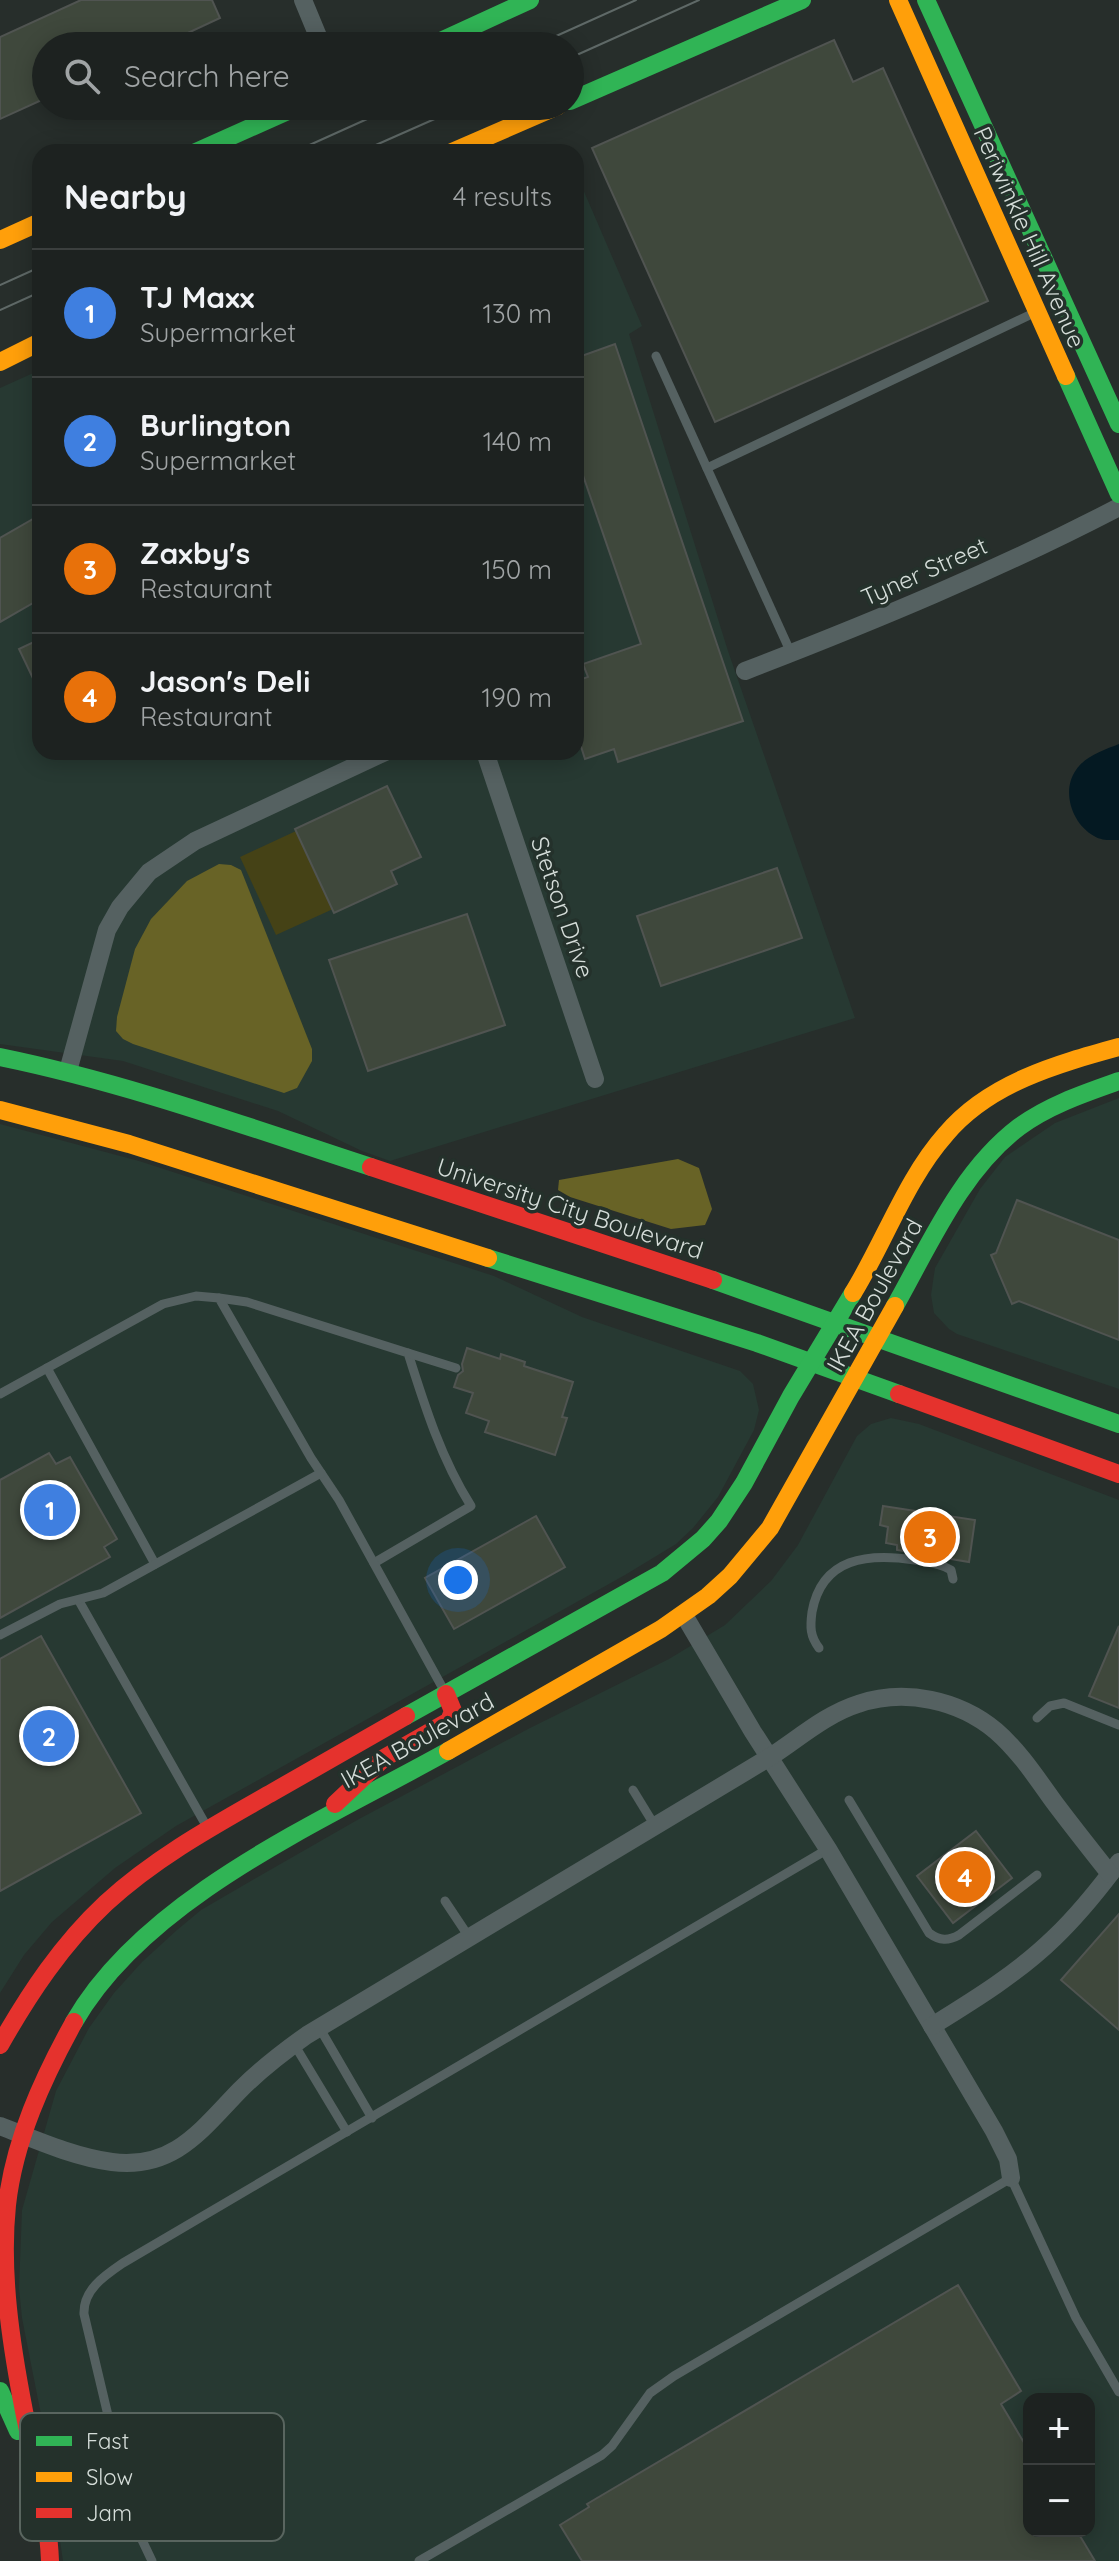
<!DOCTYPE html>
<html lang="en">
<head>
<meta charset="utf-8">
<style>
  :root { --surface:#1d2220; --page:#2a2f2d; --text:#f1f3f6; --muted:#a0a4a5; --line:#3b3f3e; --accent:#98a09c }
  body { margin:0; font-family:Quicksand,sans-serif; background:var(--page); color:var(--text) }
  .controls { position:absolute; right:24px; bottom:24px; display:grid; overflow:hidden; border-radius:16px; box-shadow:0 4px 20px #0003 }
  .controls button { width:72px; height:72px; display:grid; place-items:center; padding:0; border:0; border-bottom:2px solid var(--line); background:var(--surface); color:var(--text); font:40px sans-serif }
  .you { position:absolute; left:458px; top:1580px; width:28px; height:28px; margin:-20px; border:6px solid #fff; border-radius:50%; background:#1a73e8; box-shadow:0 0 0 12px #1a73e833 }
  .badge { display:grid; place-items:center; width:52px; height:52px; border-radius:50%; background:var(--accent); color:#fff; font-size:26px; font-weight:700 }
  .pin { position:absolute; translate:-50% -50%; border:4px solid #fff; box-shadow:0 2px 8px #0006 }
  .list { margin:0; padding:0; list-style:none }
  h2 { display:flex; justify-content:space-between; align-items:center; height:104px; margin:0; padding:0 32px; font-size:34px }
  h2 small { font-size:26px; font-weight:400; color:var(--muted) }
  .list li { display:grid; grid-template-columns:52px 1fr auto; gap:24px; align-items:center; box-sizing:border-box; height:128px; padding:0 32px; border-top:2px solid var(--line) }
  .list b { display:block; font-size:30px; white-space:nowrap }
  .list p { margin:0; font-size:26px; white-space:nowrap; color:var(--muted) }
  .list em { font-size:26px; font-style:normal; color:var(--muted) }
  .icon { flex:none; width:44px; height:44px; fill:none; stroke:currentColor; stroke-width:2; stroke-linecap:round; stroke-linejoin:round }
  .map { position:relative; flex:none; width:1119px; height:2561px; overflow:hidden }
  .search { position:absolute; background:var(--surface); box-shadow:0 4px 20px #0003; left:32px; top:32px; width:552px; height:88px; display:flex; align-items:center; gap:20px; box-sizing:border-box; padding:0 28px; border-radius:44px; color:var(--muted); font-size:30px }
  .panel { position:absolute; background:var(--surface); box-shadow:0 4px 20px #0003; left:32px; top:144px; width:552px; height:616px; border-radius:24px }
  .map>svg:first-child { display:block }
</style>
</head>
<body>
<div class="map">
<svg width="1119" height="2561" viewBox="0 0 1119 2561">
  <rect width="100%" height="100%" fill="#272e2b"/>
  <g fill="#273932" fill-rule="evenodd">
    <polygon points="576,173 642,326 629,334 728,651 855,1018 390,1161 362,1151 278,1111 123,1061 0,1044 0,388 40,370 40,752 576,752"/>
    <polygon points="1119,1098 1119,1389 957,1334 949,1329 934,1313 931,1295 935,1268 980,1189 1005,1157 1055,1123"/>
    <polygon points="0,1124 139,1161 494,1276 582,1317 740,1371 753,1384 759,1410 754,1430 718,1497 693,1528 676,1544 625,1575 176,1826 115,1868 52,1922 24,1955 0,1993"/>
    <path d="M891,1418L919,1424L1119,1500V2561H63L44,2430L22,2318L19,2288L22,2210L56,2091L89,2028L114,1993L142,1962L177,1930L201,1910L256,1878L359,1819L528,1729L669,1659L725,1625L771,1581L798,1545L857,1436L871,1424ZM1029,2399H1089V2531H1029Z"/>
  </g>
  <polygon fill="#454216" points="296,831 333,909 276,935 240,857"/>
  <g fill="#686326">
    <polygon points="219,864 231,865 241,870 312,1049 312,1061 297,1088 284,1093 133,1044 123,1039 116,1031 117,1017 135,949 151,919 187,881"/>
    <polygon points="678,1159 699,1168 712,1209 705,1225 671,1229 570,1197 558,1190 559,1180"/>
  </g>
  <path fill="#041922" d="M1119,744V840C1110,840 1102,841 1094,836C1072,824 1061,791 1076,770C1085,756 1104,750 1119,744Z"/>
  <g fill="#3f483c" stroke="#505451" stroke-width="2">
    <polygon points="81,0 212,0 220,18 160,46 46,46 46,98 0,119 0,37"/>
    <polygon points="834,40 853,82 883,68 988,301 715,422 592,148"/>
    <polygon points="615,344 743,721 618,762 614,749 585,759 576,731 576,681 588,677 583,664 641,644 576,455 576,358"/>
    <polygon points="40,515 40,599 0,622 0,538"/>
    <polygon points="40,639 40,693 19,649"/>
    <polygon points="387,786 421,857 391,871 397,884 334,913 295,829"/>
    <polygon points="777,868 802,938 661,986 637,916"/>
    <polygon points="467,914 505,1025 368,1071 329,960"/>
    <polygon points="1017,1200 1119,1240 1119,1340 1019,1301 1012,1304 991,1255 996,1253"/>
    <polygon points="467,1348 500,1359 501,1354 525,1362 524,1366 573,1382 562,1417 567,1418 555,1455 485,1432 489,1421 466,1413 473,1393 454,1387 458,1375 463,1371 462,1364"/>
    <polygon points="49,1453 56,1464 70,1457 117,1539 104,1547 110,1557 0,1618 0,1480"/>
    <polygon points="883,1506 975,1520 969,1562 897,1550 897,1545 886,1543 888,1527 880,1525"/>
    <polygon points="536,1516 565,1567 454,1629 425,1578"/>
    <polygon points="1119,1626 1119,1708 1089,1696"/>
    <polygon points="41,1636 141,1813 0,1891 0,1659"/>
    <polygon points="976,1831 1012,1878 953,1923 917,1876"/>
    <polygon points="1119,1914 1119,2030 1061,1980"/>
    <polygon points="958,2285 1021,2391 1001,2404 1029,2451 1029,2531 1077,2531 1095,2561 582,2561 560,2525 589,2507 587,2504"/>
  </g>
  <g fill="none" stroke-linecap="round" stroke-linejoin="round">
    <g stroke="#556161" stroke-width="9">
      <polyline points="656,356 791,653"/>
      <polyline points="707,468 1036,312"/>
      <path d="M219,1298L247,1302L408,1353C425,1407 441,1458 471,1506L374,1563"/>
      <polyline points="408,1353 456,1368"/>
      <polyline points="47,1368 155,1564"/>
      <polyline points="0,1394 163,1304 196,1296 219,1298 311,1458 339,1500 446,1694"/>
      <polyline points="79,1601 207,1827"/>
      <polyline points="0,1635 60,1604 103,1593 321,1473"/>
      <path d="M819,1648C810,1636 810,1627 812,1612C822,1557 868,1553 915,1560C927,1562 940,1563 951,1570L953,1579"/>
      <polyline points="1037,1718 1050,1706 1064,1703 1119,1725"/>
      <polyline points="633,1790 655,1826"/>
      <path d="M849,1800L929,1933C940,1941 948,1941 959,1935L1037,1875"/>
      <polyline points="445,1901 469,1937"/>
      <polyline points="319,2027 372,2118"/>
      <polyline points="294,2044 347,2132"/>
      <path d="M152,2561L133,2521L84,2314C83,2290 104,2276 123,2263L828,1849"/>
      <polyline points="419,2561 602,2455 612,2446 650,2393 674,2376 1011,2178 1076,2318 1119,2392"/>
    </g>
    <g stroke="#556161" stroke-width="18">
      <polyline points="303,0 322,46"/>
      <path d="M745,671C872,622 998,570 1119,507"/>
      <polyline points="485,752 595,1079"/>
      <polyline points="68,1071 107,930 120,907 149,872 195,841 385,752"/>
      <polyline points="684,1615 753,1732 828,1849 994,2131 1008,2159 1011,2178"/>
      <path d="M932,2026C974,2000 1018,1973 1054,1938C1078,1915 1099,1889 1119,1862"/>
      <path d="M0,2126C36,2140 74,2157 112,2162C174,2170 202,2129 240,2090C261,2069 283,2052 307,2035L770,1757C798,1739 826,1714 858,1704C905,1688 959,1700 996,1731C1019,1751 1036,1777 1054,1802C1072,1826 1091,1850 1110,1874"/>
    </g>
    <g stroke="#30b455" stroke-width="18">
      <polyline points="926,0 1119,424"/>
      <polyline points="430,46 530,0"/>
      <polyline points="570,101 802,0"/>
      <polyline points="196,152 299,106"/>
      <polyline points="1066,376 1119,494"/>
      <path d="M0,1057C127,1083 248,1127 371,1167"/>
      <polyline points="488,1258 757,1343 899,1394"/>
      <polyline points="713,1280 1119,1424"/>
      <path d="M895,1306C930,1244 961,1171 1019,1127C1049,1105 1085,1093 1119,1081"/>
      <polyline points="406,1716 662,1573 703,1539 719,1521 744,1483 791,1396 853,1293"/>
      <path d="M74,2022C146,1896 325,1820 448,1751"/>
      <polyline points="0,2391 18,2431"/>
    </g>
    <g stroke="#ff9f0a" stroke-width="18">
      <polyline points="898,0 1066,376"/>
      <polyline points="452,152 558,106"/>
      <polyline points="0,240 40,222"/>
      <polyline points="0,362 40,342"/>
      <polyline points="0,1110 129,1144 488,1258"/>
      <path d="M853,1293C885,1241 906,1179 946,1134C989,1083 1057,1064 1119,1047"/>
      <polyline points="448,1751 661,1629 708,1596 730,1576 770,1528 895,1306"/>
    </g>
    <g stroke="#e5322d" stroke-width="18">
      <polyline points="371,1167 713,1280"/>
      <polyline points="899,1394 1119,1474"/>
      <polyline points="335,1804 384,1758 449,1721 453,1711 446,1694"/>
      <path d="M0,2045C29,1994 62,1944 106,1903C156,1857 215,1825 273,1792C318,1766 362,1741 406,1716"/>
      <path d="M50,2561C48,2510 34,2461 24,2411C11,2344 0,2273 7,2205C14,2141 43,2078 74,2022"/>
    </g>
    <g stroke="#5f6967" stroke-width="2">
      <polyline points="534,46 636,0"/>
      <polyline points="570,58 699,0"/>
      <polyline points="294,152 396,106"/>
      <polyline points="360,152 464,106"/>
      <polyline points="0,285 40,267"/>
      <polyline points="0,310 40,292"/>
    </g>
  </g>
  <g text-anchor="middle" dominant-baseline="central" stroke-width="7" stroke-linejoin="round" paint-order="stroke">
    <g font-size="24" fill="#d5ddd9" stroke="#24312b">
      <text transform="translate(1030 237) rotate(66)">Periwinkle Hill Avenue</text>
      <text transform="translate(924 571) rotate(-24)">Tyner Street</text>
      <text transform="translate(563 907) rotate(71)">Stetson Drive</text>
      <text transform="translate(570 1208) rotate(18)">University City Boulevard</text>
      <text transform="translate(874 1295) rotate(-61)">IKEA Boulevard</text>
      <text transform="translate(417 1740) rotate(-29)">IKEA Boulevard</text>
    </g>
  </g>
  <rect x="20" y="2413" width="264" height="128" rx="12" fill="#24312b" stroke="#59655f" stroke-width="2"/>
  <rect x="36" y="2436" width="36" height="10" fill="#30b455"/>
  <rect x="36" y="2472" width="36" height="10" fill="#ff9f0a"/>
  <rect x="36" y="2508" width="36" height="10" fill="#e5322d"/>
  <g font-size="22" fill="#d5ddd9">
    <text x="86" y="2449">Fast</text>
    <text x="86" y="2485">Slow</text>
    <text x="86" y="2521">Jam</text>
  </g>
</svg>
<div class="controls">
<button>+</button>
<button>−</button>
</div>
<div class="you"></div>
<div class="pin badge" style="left:50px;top:1510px;background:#3f7fe0">1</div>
<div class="pin badge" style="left:49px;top:1736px;background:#3f7fe0">2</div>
<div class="pin badge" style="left:930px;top:1537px;background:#e8710a">3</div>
<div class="pin badge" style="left:965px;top:1877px;background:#e8710a">4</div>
<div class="search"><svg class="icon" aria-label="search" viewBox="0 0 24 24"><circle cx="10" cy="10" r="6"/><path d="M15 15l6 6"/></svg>Search here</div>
<section class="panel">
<h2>Nearby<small>4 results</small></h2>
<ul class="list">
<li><span class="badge" style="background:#3f7fe0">1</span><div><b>TJ Maxx</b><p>Supermarket</p></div><em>130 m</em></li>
<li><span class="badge" style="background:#3f7fe0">2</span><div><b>Burlington</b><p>Supermarket</p></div><em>140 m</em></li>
<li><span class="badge" style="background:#e8710a">3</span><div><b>Zaxby's</b><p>Restaurant</p></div><em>150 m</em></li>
<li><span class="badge" style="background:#e8710a">4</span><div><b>Jason's Deli</b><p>Restaurant</p></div><em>190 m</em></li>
</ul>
</section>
</div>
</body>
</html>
